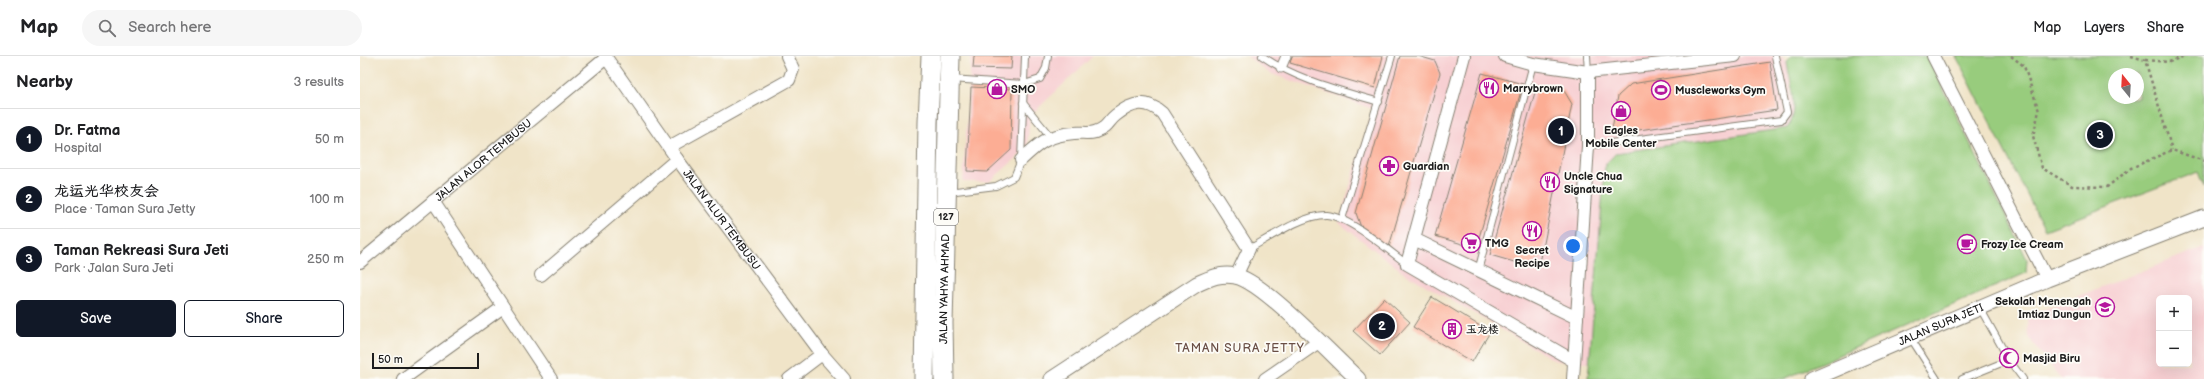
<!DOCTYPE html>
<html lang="en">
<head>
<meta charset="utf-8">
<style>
  :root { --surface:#fff; --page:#f6f6f6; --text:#202124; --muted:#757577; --line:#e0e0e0; --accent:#111827 }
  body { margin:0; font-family:"Balsamiq Sans","LXGW WenKai TC",sans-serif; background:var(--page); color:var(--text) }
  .controls { position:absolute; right:12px; bottom:12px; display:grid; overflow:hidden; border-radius:6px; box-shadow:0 4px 16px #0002 }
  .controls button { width:36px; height:36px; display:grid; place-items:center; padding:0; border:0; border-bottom:1px solid var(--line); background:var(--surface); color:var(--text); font:20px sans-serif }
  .compass { position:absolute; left:1748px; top:12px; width:36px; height:36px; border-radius:50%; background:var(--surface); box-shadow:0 4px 16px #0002; rotate:342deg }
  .scale { position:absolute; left:12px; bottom:10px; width:107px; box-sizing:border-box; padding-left:4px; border:2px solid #1c1c1c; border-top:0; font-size:11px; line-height:14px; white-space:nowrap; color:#1c1c1c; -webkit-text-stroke:3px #fdfcf7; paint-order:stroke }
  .you { position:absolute; left:1213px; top:190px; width:14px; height:14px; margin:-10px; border:3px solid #fff; border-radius:50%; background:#1a73e8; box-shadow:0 0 0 6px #1a73e833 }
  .badge { display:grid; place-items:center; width:26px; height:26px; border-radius:50%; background:var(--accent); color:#fff; font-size:13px; font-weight:700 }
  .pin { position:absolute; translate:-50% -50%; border:2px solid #fff; box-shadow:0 1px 4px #0006 }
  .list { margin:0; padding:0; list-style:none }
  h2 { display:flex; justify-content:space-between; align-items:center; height:52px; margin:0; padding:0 16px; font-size:17px }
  h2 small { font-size:13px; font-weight:400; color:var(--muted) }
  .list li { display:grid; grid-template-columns:26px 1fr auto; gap:12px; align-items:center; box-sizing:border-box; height:60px; padding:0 16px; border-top:1px solid var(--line) }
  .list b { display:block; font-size:15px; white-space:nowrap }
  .list p { margin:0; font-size:13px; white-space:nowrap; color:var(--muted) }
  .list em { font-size:13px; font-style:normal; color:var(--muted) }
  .actions { display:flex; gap:8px; padding:12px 16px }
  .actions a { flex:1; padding:9px 0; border:1px solid var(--accent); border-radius:6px; text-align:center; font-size:14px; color:var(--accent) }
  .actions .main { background:var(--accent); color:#fff }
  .icon { flex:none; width:22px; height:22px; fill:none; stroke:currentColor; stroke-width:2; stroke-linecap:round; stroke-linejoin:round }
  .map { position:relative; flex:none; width:1844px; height:323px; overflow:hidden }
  header { display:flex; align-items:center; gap:24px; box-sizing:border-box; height:56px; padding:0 20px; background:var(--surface); border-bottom:1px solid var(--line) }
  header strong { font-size:19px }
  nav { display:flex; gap:22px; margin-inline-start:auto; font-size:14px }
  .search { width:280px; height:36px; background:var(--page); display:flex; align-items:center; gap:10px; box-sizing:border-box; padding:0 14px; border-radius:22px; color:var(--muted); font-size:15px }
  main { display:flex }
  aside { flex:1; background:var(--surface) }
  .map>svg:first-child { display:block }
</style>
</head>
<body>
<header>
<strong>Map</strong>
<div class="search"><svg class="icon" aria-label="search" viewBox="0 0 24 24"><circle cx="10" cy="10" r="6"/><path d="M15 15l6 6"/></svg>Search here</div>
<nav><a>Map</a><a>Layers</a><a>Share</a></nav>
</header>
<main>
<aside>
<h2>Nearby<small>3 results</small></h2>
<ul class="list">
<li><span class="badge">1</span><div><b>Dr. Fatma</b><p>Hospital</p></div><em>50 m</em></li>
<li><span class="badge">2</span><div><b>龙运光华校友会</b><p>Place · Taman Sura Jetty</p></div><em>100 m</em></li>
<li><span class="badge">3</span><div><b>Taman Rekreasi Sura Jeti</b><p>Park · Jalan Sura Jeti</p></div><em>250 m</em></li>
</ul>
<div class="actions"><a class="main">Save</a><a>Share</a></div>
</aside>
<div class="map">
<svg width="1844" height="323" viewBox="0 0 1844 323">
  <rect width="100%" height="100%" fill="#fdfcf7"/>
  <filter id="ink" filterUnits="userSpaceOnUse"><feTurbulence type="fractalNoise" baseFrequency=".025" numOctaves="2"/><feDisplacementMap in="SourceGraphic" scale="8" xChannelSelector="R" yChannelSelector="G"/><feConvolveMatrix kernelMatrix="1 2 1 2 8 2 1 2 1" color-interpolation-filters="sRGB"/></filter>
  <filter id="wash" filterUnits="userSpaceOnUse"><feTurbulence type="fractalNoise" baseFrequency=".012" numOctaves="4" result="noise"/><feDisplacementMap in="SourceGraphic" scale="16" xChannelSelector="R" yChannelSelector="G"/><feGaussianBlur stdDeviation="0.9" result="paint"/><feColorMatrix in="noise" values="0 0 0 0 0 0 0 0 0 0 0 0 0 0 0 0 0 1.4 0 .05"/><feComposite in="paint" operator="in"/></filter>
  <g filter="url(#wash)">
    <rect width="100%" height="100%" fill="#f0e4c8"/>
    <g fill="#f7cfd2" fill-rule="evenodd">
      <polygon points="611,0 733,0 670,60 667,93 629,126 603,126"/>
      <polygon points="887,0 1421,0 1427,7 1434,55 1433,66 1427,72 1256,97 1245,109 1230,307 1196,305 1046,218 979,167 1013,53 909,17"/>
      <path d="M1844,191V323H1701L1668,281L1667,260ZM1799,242H1829V308H1799Z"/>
    </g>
    <g fill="#98cc7d" stroke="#5a744c" fill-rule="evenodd">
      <path d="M1431,0H1567L1667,203L1666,217L1424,323H1228L1245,109L1256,97L1427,72C1441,56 1430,26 1427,7Z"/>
      <path d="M1596,0H1844V131L1838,116L1685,174ZM1754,18H1778V42H1754Z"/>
    </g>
    <g id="blocks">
      <g fill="#fcad94">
        <polygon points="614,0 652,0 651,13 613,12"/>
        <polygon points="932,0 1023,0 1015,32 930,7"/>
        <polygon points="1040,0 1058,0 1075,5 1080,17 1029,191 1002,174 996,157"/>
        <polygon points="1410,6 1417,54 1251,78 1258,40 1271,28"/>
        <polygon points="1122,17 1163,28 1116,192 1075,180"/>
        <polygon points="1177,29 1203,33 1212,48 1181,202 1168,210 1130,199"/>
        <polygon points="611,31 652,33 651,94 627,116 607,115"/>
        <polygon points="1072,241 1130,276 1112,306 1053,271"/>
        <polygon points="1024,242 1050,266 1020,299 993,275"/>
      </g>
    </g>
  </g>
  <g filter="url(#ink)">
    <use href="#blocks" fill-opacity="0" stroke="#868072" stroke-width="1"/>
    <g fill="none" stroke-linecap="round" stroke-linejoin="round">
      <g stroke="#868072" stroke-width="8">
        <g id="service">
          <path d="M902,0C937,24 979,34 1019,46"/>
          <polyline points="1227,0 1228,16"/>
          <polyline points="591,23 664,28 680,23 686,12 688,0"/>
          <polyline points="663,47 690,80"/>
          <polyline points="1228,90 1421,64 1427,56 1415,0"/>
          <polyline points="588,136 636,130 654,121 661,104 665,0"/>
          <polyline points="982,163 1032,0"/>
          <path d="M889,193C909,182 944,158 967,159C989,161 1028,194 1047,208"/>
          <polyline points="1118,215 1173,8"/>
          <polyline points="1620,252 1649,304 1663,323"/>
          <polyline points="1550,281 1577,323"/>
          <polyline points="1602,323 1649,304"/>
        </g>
      </g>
      <g stroke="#868072" stroke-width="11">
        <polyline id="pedestrian" points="921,12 926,0"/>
      </g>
      <g stroke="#868072" stroke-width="14">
        <g id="minor">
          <path id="s1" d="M245,0L317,103L462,298L484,323"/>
          <polyline points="1104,0 1047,208 1214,305"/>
          <polyline points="1145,0 1173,8 1228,16 1375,0"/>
          <polyline points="1573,0 1687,223"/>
          <polyline points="309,91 429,24 433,13 427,0"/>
          <path d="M661,104C679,87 688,79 714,77C720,76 729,78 735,76C749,71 747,66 756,59C773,46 786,43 802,57L889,193L876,220"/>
          <polyline points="73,145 191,323"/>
          <polyline points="1054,183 1217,262"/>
          <path id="s2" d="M0,206L246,2"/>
          <polyline points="181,219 317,103"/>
          <polyline points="43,323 143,251"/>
          <polyline points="429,323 462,298"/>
          <polyline points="905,323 960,285"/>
          <polyline points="1213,323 1228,90 1228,16"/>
        </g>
      </g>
      <g stroke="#868072" stroke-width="17">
        <g id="tertiary">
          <path d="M692,323L837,228C850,222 861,217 875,220C902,224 975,302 998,323"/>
          <path id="s3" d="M1452,323L1687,223L1844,162"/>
        </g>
      </g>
      <g stroke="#868072" stroke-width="21">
        <g id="primary">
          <polyline points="564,323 568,66 571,0"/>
          <path id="s4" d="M584,323L583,267L590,0"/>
        </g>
      </g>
      <g stroke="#868072" stroke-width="2.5" stroke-dasharray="3 3" stroke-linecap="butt">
        <polyline points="1651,0 1664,10 1679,55 1673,80 1682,112 1712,130 1747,131 1771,112 1812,94 1844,105"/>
        <polyline points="1771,0 1785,4 1812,94"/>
        <polyline points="1785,4 1809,6 1825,0"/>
      </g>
      <use href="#service" stroke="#fff" stroke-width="6"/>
      <use href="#pedestrian" stroke="#fff" stroke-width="9"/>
      <use href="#minor" stroke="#fff" stroke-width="12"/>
      <use href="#tertiary" stroke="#fff" stroke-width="15"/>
      <use href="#primary" stroke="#fff" stroke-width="19"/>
    </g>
  </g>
  <defs>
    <g id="restaurant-ring" transform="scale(1)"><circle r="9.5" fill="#fdfcf7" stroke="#b5179e" stroke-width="1.5"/><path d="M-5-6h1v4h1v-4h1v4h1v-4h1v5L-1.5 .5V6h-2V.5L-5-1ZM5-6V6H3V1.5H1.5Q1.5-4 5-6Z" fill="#b5179e"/></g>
    <g id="shop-ring" transform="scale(1)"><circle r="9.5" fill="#fdfcf7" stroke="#b5179e" stroke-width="1.5"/><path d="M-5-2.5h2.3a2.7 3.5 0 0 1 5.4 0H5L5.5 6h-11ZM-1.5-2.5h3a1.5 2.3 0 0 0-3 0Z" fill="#b5179e"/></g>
    <g id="stadium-ring" transform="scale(1)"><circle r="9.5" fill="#fdfcf7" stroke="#b5179e" stroke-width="1.5"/><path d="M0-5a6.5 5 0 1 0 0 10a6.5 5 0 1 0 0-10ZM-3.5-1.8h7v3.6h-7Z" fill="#b5179e"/></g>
    <g id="pharmacy-ring" transform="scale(1)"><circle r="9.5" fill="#fdfcf7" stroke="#b5179e" stroke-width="1.5"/><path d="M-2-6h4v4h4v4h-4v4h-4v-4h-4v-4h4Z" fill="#b5179e"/></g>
    <g id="supermarket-ring" transform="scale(1)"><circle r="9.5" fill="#fdfcf7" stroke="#b5179e" stroke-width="1.5"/><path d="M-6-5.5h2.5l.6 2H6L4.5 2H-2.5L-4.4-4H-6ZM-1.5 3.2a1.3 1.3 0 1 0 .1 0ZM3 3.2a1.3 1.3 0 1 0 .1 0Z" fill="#b5179e"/></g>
    <g id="cafe-ring" transform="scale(1)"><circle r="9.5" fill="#fdfcf7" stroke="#b5179e" stroke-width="1.5"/><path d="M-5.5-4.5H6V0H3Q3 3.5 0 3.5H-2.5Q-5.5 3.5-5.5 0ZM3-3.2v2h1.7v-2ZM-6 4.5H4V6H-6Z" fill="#b5179e"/></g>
    <g id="school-ring" transform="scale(1)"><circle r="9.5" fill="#fdfcf7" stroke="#b5179e" stroke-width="1.5"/><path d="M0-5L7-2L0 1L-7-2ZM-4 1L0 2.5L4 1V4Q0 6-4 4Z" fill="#b5179e"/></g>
    <g id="building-ring" transform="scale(1)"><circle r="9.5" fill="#fdfcf7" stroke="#b5179e" stroke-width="1.5"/><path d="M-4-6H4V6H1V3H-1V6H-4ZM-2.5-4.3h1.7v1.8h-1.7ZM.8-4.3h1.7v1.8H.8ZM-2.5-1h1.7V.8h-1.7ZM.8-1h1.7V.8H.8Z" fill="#b5179e"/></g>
    <g id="mosque-ring" transform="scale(1)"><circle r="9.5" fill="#fdfcf7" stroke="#b5179e" stroke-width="1.5"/><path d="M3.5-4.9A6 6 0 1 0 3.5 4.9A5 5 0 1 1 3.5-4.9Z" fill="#b5179e"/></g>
  </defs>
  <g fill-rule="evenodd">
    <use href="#restaurant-ring" x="1129" y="32"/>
    <use href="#shop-ring" x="637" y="33"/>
    <use href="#stadium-ring" x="1301" y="34"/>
    <use href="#shop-ring" x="1261" y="55"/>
    <use href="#pharmacy-ring" x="1029" y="110"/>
    <use href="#restaurant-ring" x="1190" y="126"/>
    <use href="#restaurant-ring" x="1172" y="175"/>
    <use href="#supermarket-ring" x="1111" y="187"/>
    <use href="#cafe-ring" x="1607" y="188"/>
    <use href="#school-ring" x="1745" y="251"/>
    <use href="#building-ring" x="1092" y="273"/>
    <use href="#mosque-ring" x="1649" y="302"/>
  </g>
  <g text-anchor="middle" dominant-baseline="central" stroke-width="3.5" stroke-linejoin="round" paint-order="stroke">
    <rect fill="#fdfcf7" stroke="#605f5e" stroke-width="1" x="574" y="153" width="24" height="16" rx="3"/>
    <g font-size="10" font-weight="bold" fill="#1c1c1c">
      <text x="586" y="161">127</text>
    </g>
    <g font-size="11" font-weight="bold" fill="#1c1c1c" stroke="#fdfcf7" text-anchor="start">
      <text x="1143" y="32">Marrybrown</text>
      <text x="651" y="33">SMO</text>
      <text x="1315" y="34">Muscleworks Gym</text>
      <text x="1261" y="74" text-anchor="middle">Eagles<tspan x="1261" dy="13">Mobile Center</tspan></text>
      <text x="1043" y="110">Guardian</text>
      <text x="1204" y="120">Uncle Chua<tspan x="1204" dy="13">Signature</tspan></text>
      <text x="1125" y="187">TMG</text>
      <text x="1621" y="188">Frozy Ice Cream</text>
      <text x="1172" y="194" text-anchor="middle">Secret<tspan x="1172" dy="13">Recipe</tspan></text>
      <text x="1731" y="245" text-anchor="end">Sekolah Menengah<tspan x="1731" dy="13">Imtiaz Dungun</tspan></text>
      <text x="1106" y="273">玉龙楼</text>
      <text x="1663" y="302">Masjid Biru</text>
    </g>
    <g font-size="11" fill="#1c1c1c" stroke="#fdfcf7">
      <text stroke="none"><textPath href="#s2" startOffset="160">JALAN ALOR TEMBUSU</textPath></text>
      <text stroke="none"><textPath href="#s1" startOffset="201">JALAN ALUR TEMBUSU</textPath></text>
      <text stroke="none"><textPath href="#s4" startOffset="90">JALAN YAHYA AHMAD</textPath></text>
      <text stroke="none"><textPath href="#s3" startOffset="140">JALAN SURA JETI</textPath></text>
    </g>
    <g font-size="12" letter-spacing="1" fill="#6a4f46" stroke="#fdfcf7">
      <text x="880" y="292">TAMAN SURA JETTY</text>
    </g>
  </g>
</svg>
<div class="controls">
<button>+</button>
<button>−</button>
</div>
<svg class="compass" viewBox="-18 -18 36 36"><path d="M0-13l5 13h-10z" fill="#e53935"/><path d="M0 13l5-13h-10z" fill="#757577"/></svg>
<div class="scale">50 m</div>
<div class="you"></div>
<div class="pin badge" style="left:1201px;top:75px">1</div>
<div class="pin badge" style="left:1022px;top:270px">2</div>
<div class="pin badge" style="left:1740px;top:79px">3</div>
</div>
</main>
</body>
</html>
